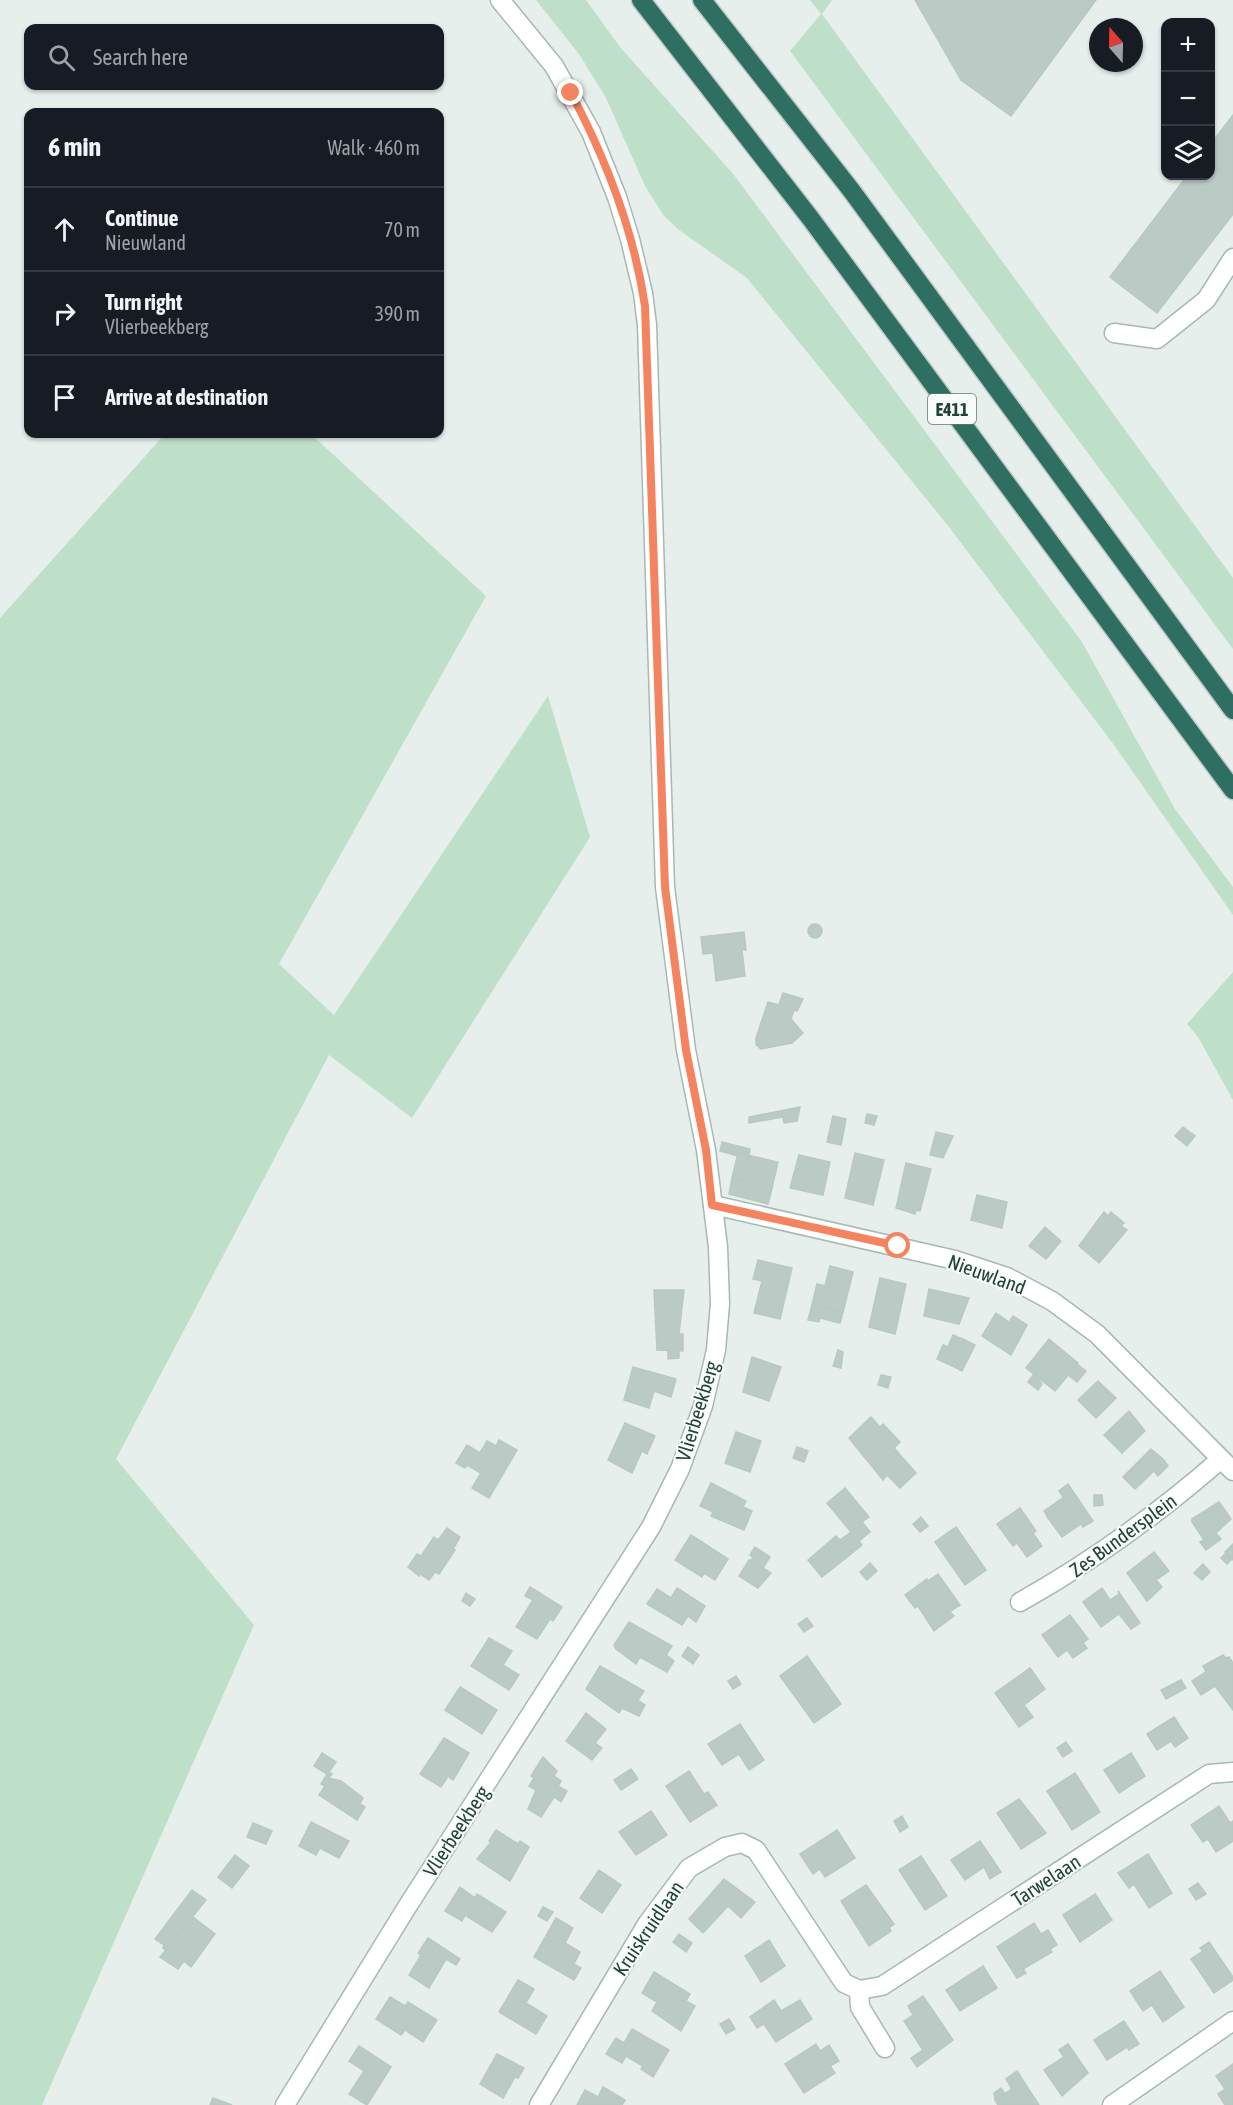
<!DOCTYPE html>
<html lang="en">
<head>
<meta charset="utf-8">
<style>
  :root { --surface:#171b24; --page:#242831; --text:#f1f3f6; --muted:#9ea1a6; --line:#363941 }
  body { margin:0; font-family:"Asap Condensed",sans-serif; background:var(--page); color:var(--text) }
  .controls { position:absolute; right:18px; top:18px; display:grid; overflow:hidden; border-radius:12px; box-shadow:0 2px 4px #0004 }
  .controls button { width:54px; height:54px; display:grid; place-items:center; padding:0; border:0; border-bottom:2px solid var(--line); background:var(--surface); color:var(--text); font:30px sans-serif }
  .compass { position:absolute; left:1089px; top:18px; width:54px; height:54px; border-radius:50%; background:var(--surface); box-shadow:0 2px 4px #0004; rotate:340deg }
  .stop { position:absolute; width:18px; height:18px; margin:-14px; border:4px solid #f4845f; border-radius:50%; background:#fff }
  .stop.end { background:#f4845f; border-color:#fff; box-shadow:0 2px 6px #0008 }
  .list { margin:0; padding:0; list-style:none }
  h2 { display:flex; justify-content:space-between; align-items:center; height:78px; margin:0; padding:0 24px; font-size:26px }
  h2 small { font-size:20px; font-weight:400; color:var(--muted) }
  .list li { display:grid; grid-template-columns:39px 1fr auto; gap:18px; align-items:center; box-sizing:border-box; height:84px; padding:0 24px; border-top:2px solid var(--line) }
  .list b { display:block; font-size:22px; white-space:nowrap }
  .list p { margin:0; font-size:20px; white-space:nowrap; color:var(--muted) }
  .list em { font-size:20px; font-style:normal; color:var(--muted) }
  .icon { flex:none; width:33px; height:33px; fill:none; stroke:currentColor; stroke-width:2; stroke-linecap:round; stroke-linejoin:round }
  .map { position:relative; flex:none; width:1233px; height:2105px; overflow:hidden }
  .search { position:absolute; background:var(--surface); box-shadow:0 2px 4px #0004; left:24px; top:24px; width:420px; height:66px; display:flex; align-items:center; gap:15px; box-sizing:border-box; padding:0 21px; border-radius:12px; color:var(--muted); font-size:22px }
  .panel { position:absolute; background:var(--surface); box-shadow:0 2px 4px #0004; left:24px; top:108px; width:420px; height:330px; border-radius:12px }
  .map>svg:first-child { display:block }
</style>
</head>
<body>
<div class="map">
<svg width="1233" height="2105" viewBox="0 0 1233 2105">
  <rect width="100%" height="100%" fill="#e6efeb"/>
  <g fill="#bfe0c8">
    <polygon points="536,0 586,0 620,47 734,175 1082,642 1175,809 1233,887 1233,915 1114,745 949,527 747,278 679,230 664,216 645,186 606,98 579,54"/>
    <polygon points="810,0 832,0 822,14 1233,578 1233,649 790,51 821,14"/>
    <polygon points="165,434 311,434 486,596 279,964 334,1015 548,696 590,837 412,1118 329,1055 116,1459 254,1625 42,2105 0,2105 0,618"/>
    <polygon points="1233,972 1233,1100 1198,1037 1187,1024"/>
  </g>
  <g fill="#bbcac4" stroke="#b8c9c2" stroke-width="1.5">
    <polygon points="915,0 1096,0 1011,116 961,80"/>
    <polygon points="1233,115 1233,214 1157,313 1110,277 1187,176 1210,176 1210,145"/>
    <circle cx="815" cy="931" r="7"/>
    <polygon points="744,932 746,950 742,950 745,976 716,981 713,953 703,954 701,937"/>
    <polygon points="783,993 803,999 797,1011 794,1010 791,1019 803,1033 792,1043 761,1049 756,1045 756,1038 768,1002 779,1005"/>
    <polygon points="800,1107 797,1121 784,1123 783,1117 749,1123 749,1117"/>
    <polygon points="867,1114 877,1116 874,1125 865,1123"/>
    <polygon points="833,1116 846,1119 841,1145 827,1142"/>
    <polygon points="1183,1127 1195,1136 1187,1146 1175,1136"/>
    <polygon points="936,1132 953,1136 943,1158 930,1155"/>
    <polygon points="722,1142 750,1149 749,1155 738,1153 738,1156 720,1151"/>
    <polygon points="738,1153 778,1162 772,1188 732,1178"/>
    <polygon points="855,1153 884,1160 873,1205 845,1198"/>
    <polygon points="799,1155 830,1162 823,1195 790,1188"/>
    <polygon points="906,1163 931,1169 920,1211 916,1210 915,1214 896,1208"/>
    <polygon points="732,1178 772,1188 768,1204 729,1194"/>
    <polygon points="977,1195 1007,1202 1002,1228 971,1220"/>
    <polygon points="1104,1212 1108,1216 1111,1212 1124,1223 1121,1226 1127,1230 1099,1263 1079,1246"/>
    <polygon points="1045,1227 1061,1241 1046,1259 1029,1246"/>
    <polygon points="758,1260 792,1268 780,1319 754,1313 762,1281 753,1279"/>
    <polygon points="830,1266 853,1272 843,1312 812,1305 817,1284 825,1286"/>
    <polygon points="880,1278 906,1284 895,1334 869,1327"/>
    <polygon points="929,1289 969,1298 959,1324 924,1316"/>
    <polygon points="654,1290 684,1290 679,1334 683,1334 683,1351 657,1350"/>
    <polygon points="812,1305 843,1312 840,1323 820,1318 819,1322 808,1320"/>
    <polygon points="996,1313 1009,1322 1013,1316 1027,1325 1011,1355 982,1336"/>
    <polygon points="953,1335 965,1340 952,1366 937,1359 943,1345 948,1347"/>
    <polygon points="1049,1339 1078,1363 1055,1391 1026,1368"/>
    <polygon points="965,1340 975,1345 962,1371 952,1366"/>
    <polygon points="668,1350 679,1351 679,1358 668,1359"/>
    <polygon points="838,1350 843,1352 841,1368 833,1366"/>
    <polygon points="752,1357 781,1367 769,1401 743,1392"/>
    <polygon points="1077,1364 1086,1371 1077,1382 1068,1375"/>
    <polygon points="633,1367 676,1379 671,1397 654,1391 649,1408 624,1400"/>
    <polygon points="1034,1374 1042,1384 1038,1390 1028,1382"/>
    <polygon points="881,1375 891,1377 888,1388 878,1385"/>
    <polygon points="1098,1381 1116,1398 1096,1418 1078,1400"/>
    <polygon points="1129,1411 1145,1431 1122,1453 1104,1435"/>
    <polygon points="871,1417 880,1427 883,1424 900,1442 894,1448 916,1473 900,1488 887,1475 883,1480 849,1438"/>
    <polygon points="625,1423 655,1436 647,1454 642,1451 632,1473 608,1460"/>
    <polygon points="736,1432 761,1441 750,1472 725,1463"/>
    <polygon points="499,1440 517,1450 489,1498 472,1488 481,1473 467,1465 465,1468 456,1463 467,1445 480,1453 487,1441 496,1446"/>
    <polygon points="797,1447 808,1451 804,1462 793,1458"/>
    <polygon points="1151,1449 1163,1459 1168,1466 1158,1476 1154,1471 1135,1489 1123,1477"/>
    <polygon points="711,1483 746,1501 743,1507 752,1511 744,1530 711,1516 713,1512 700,1506"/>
    <polygon points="1068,1484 1093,1521 1083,1527 1081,1524 1062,1537 1048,1518 1068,1504 1059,1491"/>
    <polygon points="845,1488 869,1517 862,1522 870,1532 859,1541 862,1545 822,1577 808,1560 836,1536 840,1540 851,1532 827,1503"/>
    <polygon points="1094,1495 1102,1495 1103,1505 1094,1506"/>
    <polygon points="1064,1497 1068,1504 1048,1518 1044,1511"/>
    <polygon points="1219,1502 1231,1519 1216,1533 1221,1539 1206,1550 1200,1542 1204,1540 1192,1522 1192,1519"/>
    <polygon points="1020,1508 1036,1531 1033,1533 1042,1546 1027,1557 1017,1543 1013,1546 997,1524"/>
    <polygon points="921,1517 928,1526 920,1532 913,1524"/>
    <polygon points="956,1527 986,1570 965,1585 935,1542"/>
    <polygon points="447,1528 460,1537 453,1549 455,1550 439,1574 435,1572 429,1580 420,1574 419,1576 408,1567 417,1554 421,1556 434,1537 438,1540"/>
    <polygon points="691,1535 728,1559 715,1580 704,1573 702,1577 675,1560"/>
    <polygon points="1233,1544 1233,1560 1225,1552"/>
    <polygon points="755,1547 770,1557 763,1568 751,1560 753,1557 750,1555"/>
    <polygon points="1154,1552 1169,1571 1156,1580 1162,1587 1147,1601 1127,1573"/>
    <polygon points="1226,1553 1232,1559 1227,1564 1221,1558"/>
    <polygon points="749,1560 771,1573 758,1588 739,1576"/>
    <polygon points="870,1563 877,1571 867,1580 860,1572"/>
    <polygon points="1203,1564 1210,1572 1202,1580 1194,1573"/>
    <polygon points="938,1574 960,1605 942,1617 945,1621 934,1628 918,1606 915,1608 905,1595 927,1579 928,1581"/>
    <polygon points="530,1587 562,1607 553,1621 550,1619 537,1639 516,1627 533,1600 525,1596"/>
    <polygon points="677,1588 705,1606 696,1622 688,1616 682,1625 647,1604 657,1589 671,1598"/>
    <polygon points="1102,1588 1110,1600 1119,1594 1118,1591 1140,1623 1131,1629 1119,1614 1101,1627 1083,1602"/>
    <polygon points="466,1593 475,1599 470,1606 462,1601"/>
    <polygon points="918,1606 934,1628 945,1621 942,1617 950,1612 954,1616 934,1631"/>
    <polygon points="1070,1615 1088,1639 1083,1643 1087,1648 1073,1658 1067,1650 1058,1657 1042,1635"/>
    <polygon points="807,1618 813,1626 804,1632 798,1624"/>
    <polygon points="629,1622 672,1646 666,1655 674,1661 667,1672 640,1657 636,1664 616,1649 614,1645"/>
    <polygon points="489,1638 512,1651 503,1665 519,1675 509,1690 471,1666"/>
    <polygon points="688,1647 699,1655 693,1664 682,1656"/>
    <polygon points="1223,1655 1226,1658 1229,1657 1233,1663 1233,1710 1215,1686 1201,1695 1192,1681 1206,1672 1203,1666"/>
    <polygon points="807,1656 841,1704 814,1723 780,1676"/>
    <polygon points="600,1666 644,1691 638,1700 645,1705 639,1716 622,1708 619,1713 586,1689"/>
    <polygon points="1030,1668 1045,1689 1024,1705 1033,1717 1019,1727 995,1693"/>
    <polygon points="736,1676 741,1684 733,1689 728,1681"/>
    <polygon points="1181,1680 1186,1688 1166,1699 1161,1690"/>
    <polygon points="460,1687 497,1710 482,1734 445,1710"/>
    <polygon points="586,1713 606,1729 595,1743 602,1748 592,1760 566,1741"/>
    <polygon points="1174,1717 1188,1738 1175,1747 1171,1741 1157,1750 1147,1734"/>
    <polygon points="740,1724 764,1760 749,1770 739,1754 722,1765 708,1744"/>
    <polygon points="444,1738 469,1753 459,1770 454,1767 441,1787 420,1774"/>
    <polygon points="1066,1742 1072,1751 1063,1757 1057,1748"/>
    <polygon points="322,1753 336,1762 329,1772 332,1774 329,1778 341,1781 363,1798 360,1804 365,1807 357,1820 319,1795 325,1786 321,1784 327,1774 314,1766"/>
    <polygon points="1131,1753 1145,1776 1119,1793 1104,1770"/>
    <polygon points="543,1757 557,1771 554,1776 561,1781 558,1786 567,1791 561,1802 554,1797 541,1817 528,1809 536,1790 529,1786 534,1778 531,1776"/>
    <polygon points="454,1767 459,1770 453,1780 448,1776"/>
    <polygon points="631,1769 638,1779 621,1790 614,1780"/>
    <polygon points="689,1771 704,1794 708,1792 717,1805 690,1822 666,1786"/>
    <polygon points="1075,1773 1100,1812 1072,1830 1047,1791"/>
    <polygon points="1019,1799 1046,1833 1021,1849 997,1813"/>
    <polygon points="1219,1806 1230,1823 1233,1821 1233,1841 1216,1852 1208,1839 1203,1842 1191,1825"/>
    <polygon points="651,1811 667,1835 636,1855 619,1832"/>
    <polygon points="902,1816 908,1827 900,1832 894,1821"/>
    <polygon points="311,1822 349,1841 339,1858 320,1848 316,1855 299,1846"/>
    <polygon points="253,1823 272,1831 266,1844 247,1837"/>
    <polygon points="496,1830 518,1844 520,1841 529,1847 510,1881 477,1859 491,1842 489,1841"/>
    <polygon points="837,1830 855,1858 825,1877 820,1869 813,1874 800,1854"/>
    <polygon points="980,1841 1001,1872 990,1879 984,1867 965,1880 951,1860"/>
    <polygon points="1148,1854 1172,1893 1149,1908 1134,1884 1129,1888 1118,1873"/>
    <polygon points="235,1855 249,1866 232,1888 218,1877"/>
    <polygon points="921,1856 947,1896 925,1910 899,1870"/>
    <polygon points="599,1870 621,1885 602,1913 580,1898"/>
    <polygon points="724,1879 755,1902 741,1918 728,1906 703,1933 689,1919"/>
    <polygon points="1198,1883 1206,1894 1196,1900 1189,1889"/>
    <polygon points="866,1885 894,1924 889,1928 891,1931 869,1946 841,1901"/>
    <polygon points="460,1887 475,1898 477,1894 506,1912 492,1932 465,1915 462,1921 445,1911"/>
    <polygon points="192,1890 206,1900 166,1950 163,1948 164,1945 155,1939"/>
    <polygon points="1095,1894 1112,1920 1080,1942 1063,1915"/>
    <polygon points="543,1907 553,1912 547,1921 538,1916"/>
    <polygon points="193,1917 215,1934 191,1967 184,1961 178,1969 160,1957"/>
    <polygon points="556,1918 573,1928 565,1943 580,1952 574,1964 581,1968 574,1980 534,1957"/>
    <polygon points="1034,1923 1052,1952 1023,1969 1026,1973 1017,1978 997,1947"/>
    <polygon points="1048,1930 1057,1945 1050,1949 1041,1934"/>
    <polygon points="679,1934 692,1943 686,1952 673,1942"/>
    <polygon points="428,1938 460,1959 456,1965 446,1959 429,1988 409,1975 421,1955 418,1953"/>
    <polygon points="769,1940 785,1966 761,1982 745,1956"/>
    <polygon points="1209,1942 1233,1977 1233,1980 1214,1993 1191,1959 1203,1951 1200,1948"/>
    <polygon points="983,1966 997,1988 960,2011 946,1990"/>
    <polygon points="1160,1971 1184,2007 1163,2022 1152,2005 1143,2011 1130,1991"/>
    <polygon points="654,1972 690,1994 686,2001 695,2006 681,2031 652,2011 657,2002 642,1993"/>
    <polygon points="518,1980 534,1989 526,2003 547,2016 536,2034 499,2012"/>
    <polygon points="923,1996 953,2040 917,2067 911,2058 923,2050 904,2021 913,2015 908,2006"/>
    <polygon points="390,1997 405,2006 408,2002 437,2020 423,2042 405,2030 401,2035 376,2019"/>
    <polygon points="774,2000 781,2011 800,2000 812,2019 776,2042 764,2024 757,2028 750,2017"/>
    <polygon points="729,2019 735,2029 726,2034 720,2024"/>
    <polygon points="1124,2021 1139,2044 1129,2050 1127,2047 1107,2060 1094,2040"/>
    <polygon points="632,2029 669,2050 653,2077 641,2069 643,2066 626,2056 622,2063 606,2054 616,2038 624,2043"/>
    <polygon points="816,2044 820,2051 829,2045 839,2061 830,2066 835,2073 804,2093 785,2064"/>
    <polygon points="1068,2044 1088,2073 1062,2096 1044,2070 1064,2057 1059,2050"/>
    <polygon points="359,2046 391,2067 367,2105 349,2094 364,2071 349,2061"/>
    <polygon points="497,2054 524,2068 518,2078 515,2077 503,2098 480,2084"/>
    <polygon points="1233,2064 1233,2105 1225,2105 1218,2094 1225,2089 1216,2076"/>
    <polygon points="1017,2071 1039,2105 998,2105 995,2100 1012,2089 1006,2079"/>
    <polygon points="603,2087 625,2100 622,2105 577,2105 585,2090 598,2097"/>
    <polygon points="1001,2088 1005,2094 995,2099 994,2093"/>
    <polygon points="213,2098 232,2105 210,2105"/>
  </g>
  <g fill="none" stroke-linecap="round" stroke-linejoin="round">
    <g stroke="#a8b8b2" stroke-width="21">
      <g id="minor">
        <polyline points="1114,333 1157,339 1206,300 1233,258"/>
        <polyline points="713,1205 955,1260 1007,1277 1052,1301 1097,1334 1233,1471"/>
        <path d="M1020,1602C1093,1561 1158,1514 1221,1459"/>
        <polyline points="859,1990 882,1986 1209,1774 1233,1772"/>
        <polyline points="285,2105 407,1907 651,1527 680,1469 703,1406 716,1350 720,1304 718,1247 706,1150 686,1050 665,887 647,325 643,293 630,239 617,197 591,132 554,66 500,0"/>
        <polyline points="539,2105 647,1924 689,1868 725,1847 742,1843 756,1850 844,1983 859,1990 860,2007 885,2048"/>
        <polyline points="1112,2105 1233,2021"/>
      </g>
    </g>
    <g stroke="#c2cac8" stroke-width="21">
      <g id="highway">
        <polyline points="641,0 811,219 1233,790"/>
        <polyline points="702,0 851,190 1233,710"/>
      </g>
    </g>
    <use href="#minor" stroke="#fff" stroke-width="18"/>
    <use href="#highway" stroke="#2f6f62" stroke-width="18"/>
  </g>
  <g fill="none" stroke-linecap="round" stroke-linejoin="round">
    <path stroke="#f4845f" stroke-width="8" d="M571,93C606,159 634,232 645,306L665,887L686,1050L706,1150L712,1205L898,1246"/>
  </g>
  <g text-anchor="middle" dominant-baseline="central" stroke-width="4.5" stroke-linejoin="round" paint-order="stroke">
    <rect fill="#f7fbf9" stroke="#637a73" stroke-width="1.5" x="928" y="394" width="48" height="30" rx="4.5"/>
    <g font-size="18" font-weight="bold" fill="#24423a">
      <text x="952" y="409">E411</text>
    </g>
    <g font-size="20" fill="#24423a" stroke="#f7fbf9">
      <text transform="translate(987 1274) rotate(20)">Nieuwland</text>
      <text transform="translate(697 1411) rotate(-73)">Vlierbeekberg</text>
      <text transform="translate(1123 1535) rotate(-36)">Zes Bundersplein</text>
      <text transform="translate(456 1831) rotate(-57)">Vlierbeekberg</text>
      <text transform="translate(1046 1880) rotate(-33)">Tarwelaan</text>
      <text transform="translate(648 1928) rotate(-56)">Kruiskruidlaan</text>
    </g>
  </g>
</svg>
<div class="controls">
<button>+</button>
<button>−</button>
<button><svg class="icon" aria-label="layers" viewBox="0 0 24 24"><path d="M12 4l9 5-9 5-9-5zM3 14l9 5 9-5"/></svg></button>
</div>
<svg class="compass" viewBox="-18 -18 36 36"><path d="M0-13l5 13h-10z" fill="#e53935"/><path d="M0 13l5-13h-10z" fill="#9ea1a6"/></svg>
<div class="stop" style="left:898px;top:1246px"></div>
<div class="stop end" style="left:571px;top:93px"></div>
<div class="search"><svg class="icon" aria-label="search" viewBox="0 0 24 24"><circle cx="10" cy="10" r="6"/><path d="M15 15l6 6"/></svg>Search here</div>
<section class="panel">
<h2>6 min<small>Walk · 460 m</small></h2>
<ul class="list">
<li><svg class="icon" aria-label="ahead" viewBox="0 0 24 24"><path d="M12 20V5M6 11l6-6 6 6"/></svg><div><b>Continue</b><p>Nieuwland</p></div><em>70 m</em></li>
<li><svg class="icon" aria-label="right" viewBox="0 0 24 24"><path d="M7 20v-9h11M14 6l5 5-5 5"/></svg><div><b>Turn right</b><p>Vlierbeekberg</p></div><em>390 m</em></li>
<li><svg class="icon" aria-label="arrive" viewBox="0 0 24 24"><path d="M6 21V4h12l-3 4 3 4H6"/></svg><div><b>Arrive at destination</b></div></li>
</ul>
</section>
</div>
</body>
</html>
